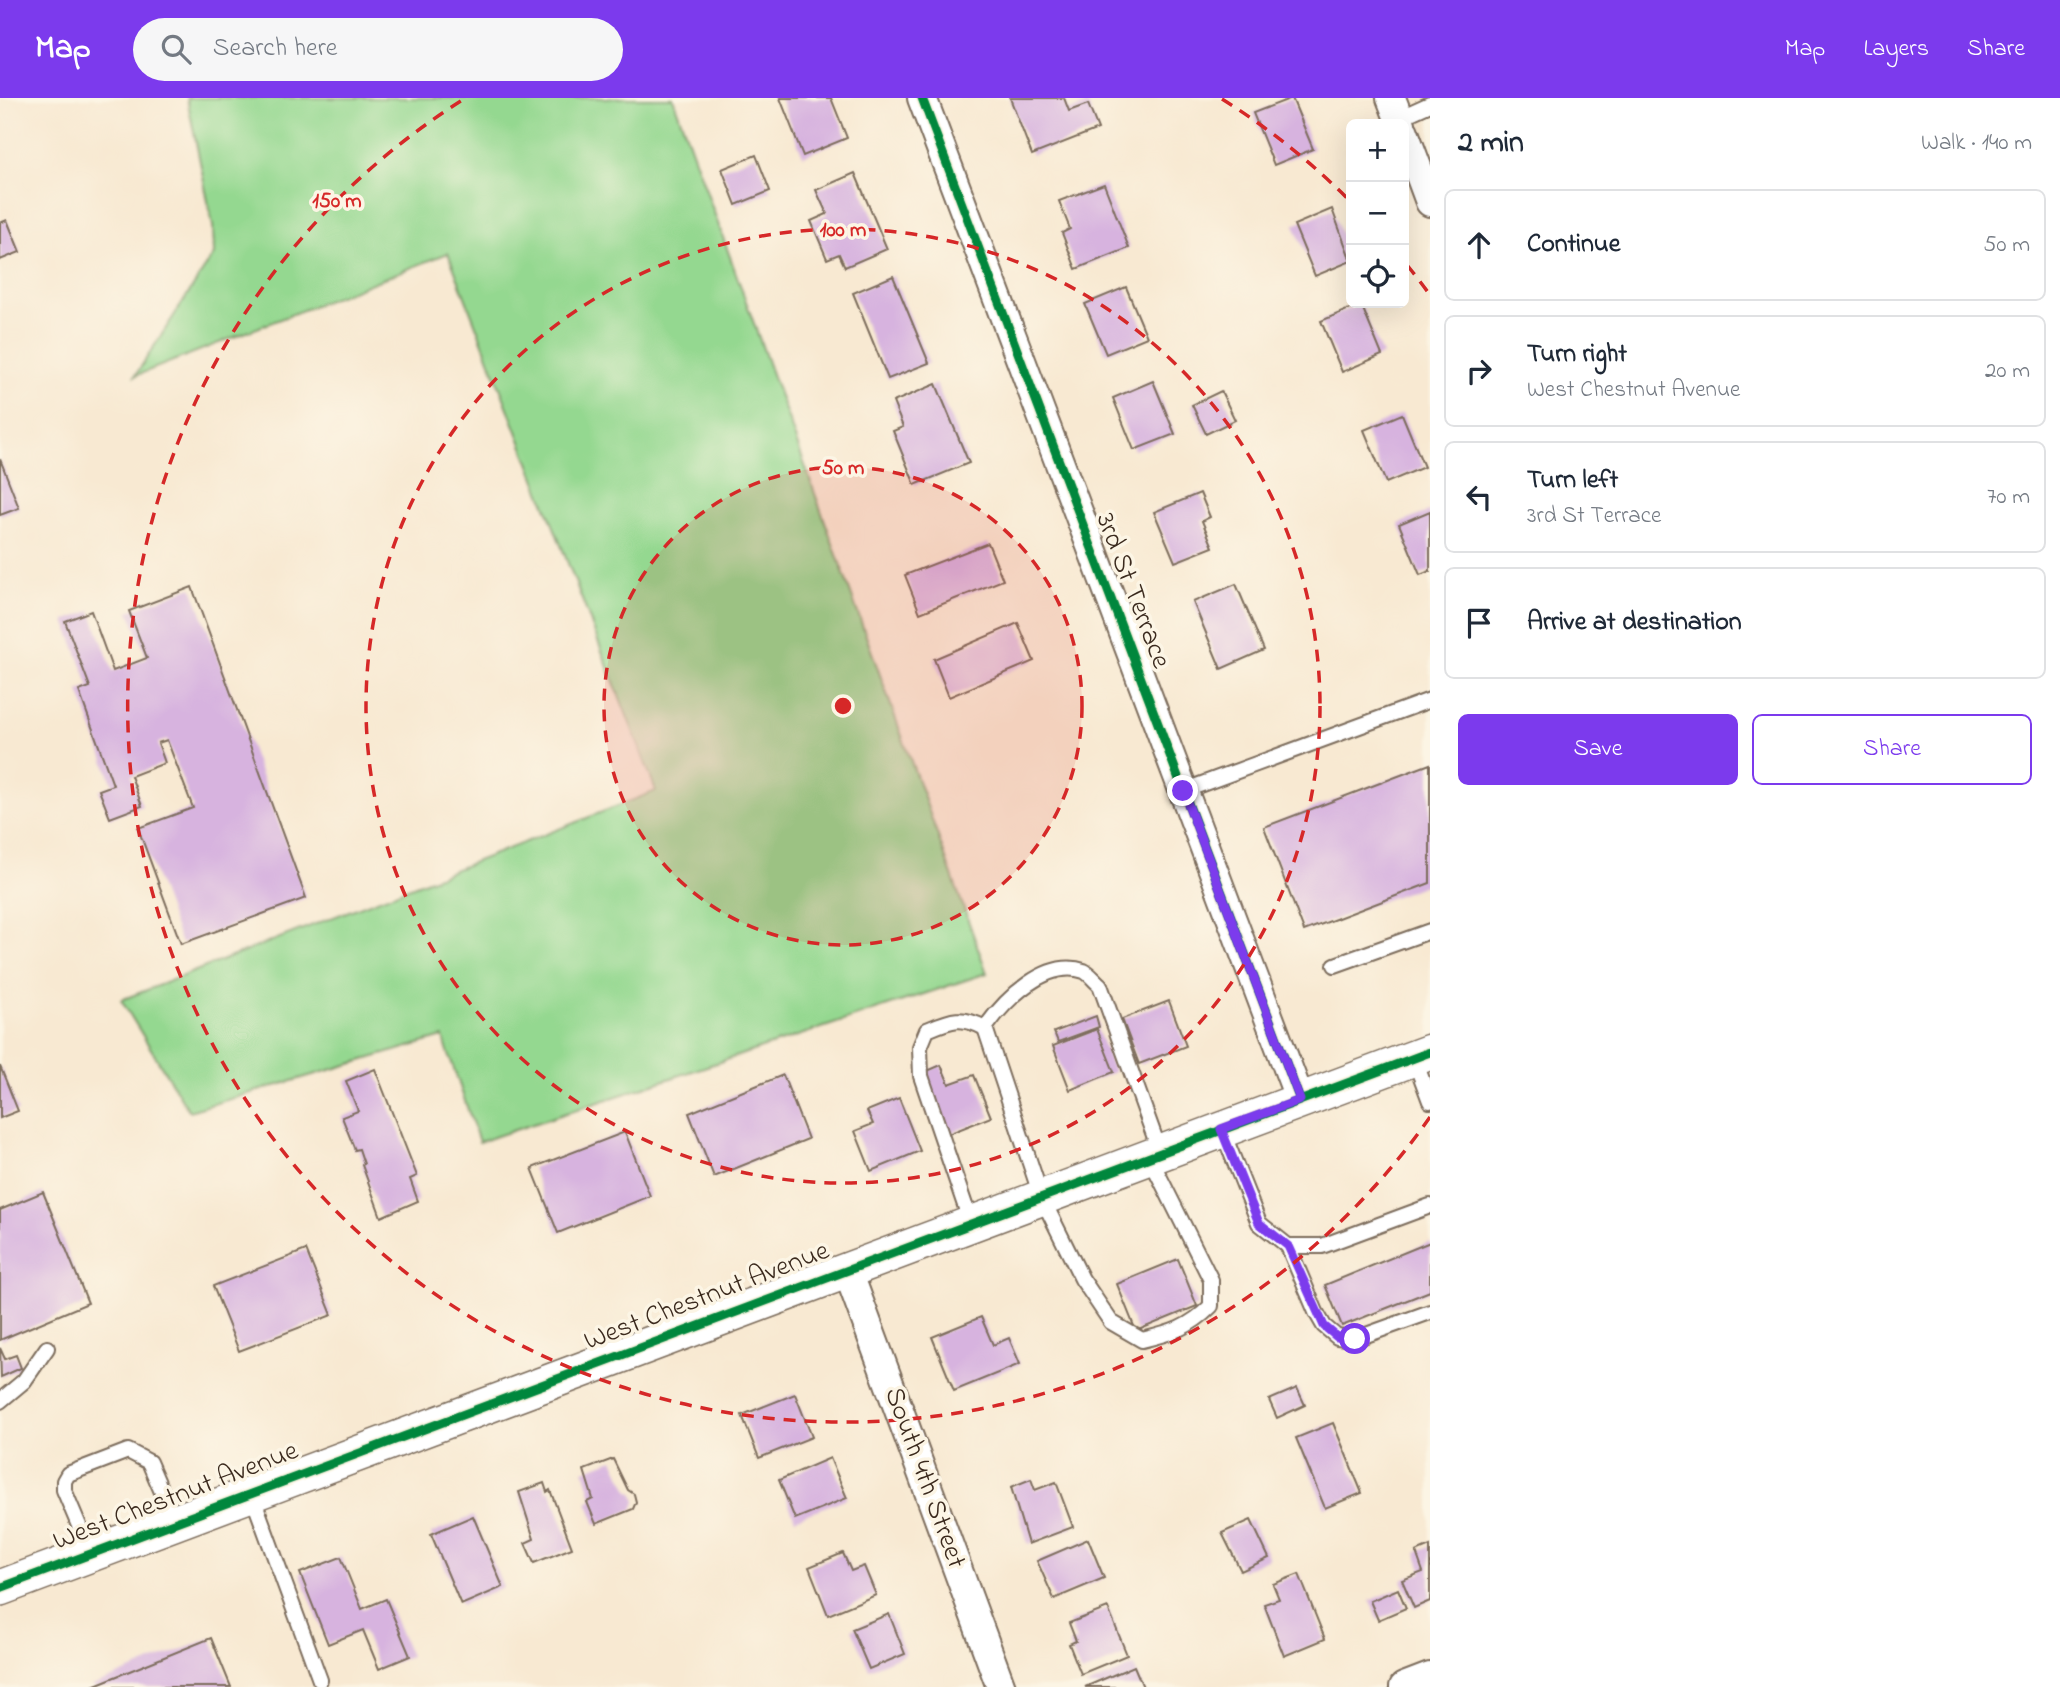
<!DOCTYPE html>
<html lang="en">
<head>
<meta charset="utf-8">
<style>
  :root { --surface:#fff; --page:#f6f6f7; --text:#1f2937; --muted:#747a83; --line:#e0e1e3; --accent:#7c3aed }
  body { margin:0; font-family:"Indie Flower",sans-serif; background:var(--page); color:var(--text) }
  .controls { position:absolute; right:21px; top:21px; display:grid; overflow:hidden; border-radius:10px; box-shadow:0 7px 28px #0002 }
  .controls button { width:63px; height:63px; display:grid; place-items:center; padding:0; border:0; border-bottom:2px solid var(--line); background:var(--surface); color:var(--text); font:35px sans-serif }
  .stop { position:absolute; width:21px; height:21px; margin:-16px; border:5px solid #7c3aed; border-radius:50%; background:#fff }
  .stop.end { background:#7c3aed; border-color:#fff; box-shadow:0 2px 7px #0008 }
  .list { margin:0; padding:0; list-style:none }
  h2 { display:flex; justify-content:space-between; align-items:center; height:91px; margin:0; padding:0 28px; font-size:30px }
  h2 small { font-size:23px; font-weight:400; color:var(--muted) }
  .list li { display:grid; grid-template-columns:46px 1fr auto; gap:21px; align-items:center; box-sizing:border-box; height:112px; margin:0 14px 14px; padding:0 14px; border:2px solid var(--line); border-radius:10px }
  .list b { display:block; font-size:26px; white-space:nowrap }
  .list p { margin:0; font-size:23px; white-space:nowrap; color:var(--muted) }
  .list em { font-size:23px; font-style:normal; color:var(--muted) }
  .actions { display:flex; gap:14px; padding:21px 28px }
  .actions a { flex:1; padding:16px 0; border:2px solid var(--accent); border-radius:10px; text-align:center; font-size:24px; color:var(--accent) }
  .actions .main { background:var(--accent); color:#fff }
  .icon { flex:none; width:38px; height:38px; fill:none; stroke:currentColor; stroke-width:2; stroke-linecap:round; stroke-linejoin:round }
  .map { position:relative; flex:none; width:1430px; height:1589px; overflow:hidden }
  header { display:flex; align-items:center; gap:42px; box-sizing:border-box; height:98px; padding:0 35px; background:var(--accent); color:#fff }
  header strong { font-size:33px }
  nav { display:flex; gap:38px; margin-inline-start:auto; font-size:24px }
  .search { width:490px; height:63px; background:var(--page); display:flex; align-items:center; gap:18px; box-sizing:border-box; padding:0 24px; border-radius:38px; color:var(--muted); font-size:26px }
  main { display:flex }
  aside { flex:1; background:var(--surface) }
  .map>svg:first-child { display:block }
</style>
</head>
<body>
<header>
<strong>Map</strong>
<div class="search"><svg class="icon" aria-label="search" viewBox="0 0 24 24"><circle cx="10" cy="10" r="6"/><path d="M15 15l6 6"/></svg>Search here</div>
<nav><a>Map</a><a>Layers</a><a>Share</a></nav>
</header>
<main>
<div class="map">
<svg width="1430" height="1589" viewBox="0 0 1430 1589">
  <rect width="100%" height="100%" fill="#fcf5e5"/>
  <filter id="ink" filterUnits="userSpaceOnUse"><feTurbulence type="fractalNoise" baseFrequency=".0143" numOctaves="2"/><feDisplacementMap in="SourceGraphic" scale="14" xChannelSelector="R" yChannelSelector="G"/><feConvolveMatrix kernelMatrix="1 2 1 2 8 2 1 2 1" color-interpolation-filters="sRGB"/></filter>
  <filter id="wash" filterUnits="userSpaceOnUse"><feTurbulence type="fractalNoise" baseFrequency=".00686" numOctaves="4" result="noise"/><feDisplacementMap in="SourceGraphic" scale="28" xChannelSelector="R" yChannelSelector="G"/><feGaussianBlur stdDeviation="1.57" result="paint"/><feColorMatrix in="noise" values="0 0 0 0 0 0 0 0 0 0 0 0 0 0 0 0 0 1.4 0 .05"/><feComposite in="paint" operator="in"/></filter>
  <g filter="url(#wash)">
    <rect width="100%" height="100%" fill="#f8e9d2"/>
    <polygon fill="#94d890" stroke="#688157" stroke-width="2" points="187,0 673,0 987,875 479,1044 443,939 189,1013 121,902 656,693 448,155 135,278 214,156 213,128"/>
    <g id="blocks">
      <g fill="#d7b3df">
        <polygon points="780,0 831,0 847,40 803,58"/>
        <polygon points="1010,0 1064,0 1069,13 1088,6 1098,31 1032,57"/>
        <polygon points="1292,0 1313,51 1274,67 1253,15"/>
        <polygon points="756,57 770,93 736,107 722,71"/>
        <polygon points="855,75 887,151 845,169 839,156 827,161 811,123 827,116 816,92"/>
        <polygon points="1104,86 1129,150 1076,171 1062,135 1070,131 1059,103"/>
        <polygon points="1332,111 1351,163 1315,178 1294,127"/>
        <polygon points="7,122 20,154 0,162 0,125"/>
        <polygon points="893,178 929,265 888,281 853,195"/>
        <polygon points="1126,189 1147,239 1106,256 1085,206"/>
        <polygon points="1361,206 1382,257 1342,274 1321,223"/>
        <polygon points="1153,283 1175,336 1134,352 1113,300"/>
        <polygon points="936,286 969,365 915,387 893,333 903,329 893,304"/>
        <polygon points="1221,293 1235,322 1206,336 1192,307"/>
        <polygon points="1402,316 1424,369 1386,385 1364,332"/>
        <polygon points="0,361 19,410 0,417"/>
        <polygon points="1200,395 1210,419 1202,423 1213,449 1175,464 1154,414"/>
        <polygon points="1430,413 1430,473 1420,477 1399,426"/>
        <polygon points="988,445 1003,482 920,515 905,477"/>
        <polygon points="1236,486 1264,552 1221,571 1193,504"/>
        <polygon points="192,489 306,800 181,846 138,730 193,710 167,642 158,645 165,665 131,678 142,708 110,720 99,692 113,687 79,593 90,589 65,523 91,513 113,573 147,560 129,513"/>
        <polygon points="1018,525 1034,563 949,599 934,561"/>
        <polygon points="1430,666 1430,785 1304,833 1264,729"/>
        <polygon points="1169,903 1186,948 1139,966 1122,921"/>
        <polygon points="1096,918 1099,929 1058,944 1054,934"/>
        <polygon points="1097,931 1114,974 1070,992 1053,948"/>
        <polygon points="941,967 949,986 974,977 991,1019 943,1038 918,977"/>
        <polygon points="0,968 18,1013 0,1020"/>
        <polygon points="375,971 417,1078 410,1081 418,1103 381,1119 362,1067 364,1066 359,1051 355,1052 342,1019 358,1013 346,983"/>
        <polygon points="783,977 808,1041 714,1079 689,1015"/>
        <polygon points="899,1000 920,1053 871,1073 855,1033 873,1026 867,1013"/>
        <polygon points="625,1034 650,1098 558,1135 532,1070"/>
        <polygon points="43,1094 88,1205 0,1242 0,1112"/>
        <polygon points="1430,1144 1430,1193 1342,1228 1325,1187"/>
        <polygon points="306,1152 332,1217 239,1253 213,1188"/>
        <polygon points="1178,1161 1197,1208 1136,1233 1117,1186"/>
        <polygon points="981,1219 993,1247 1009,1240 1020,1266 954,1293 932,1239"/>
        <polygon points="0,1250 5,1261 16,1257 21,1270 1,1279"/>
        <polygon points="1297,1290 1305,1307 1277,1320 1269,1302"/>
        <polygon points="795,1296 812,1339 759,1360 742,1317"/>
        <polygon points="1333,1325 1362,1395 1325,1410 1296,1340"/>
        <polygon points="830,1360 847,1400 795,1421 779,1382"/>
        <polygon points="613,1361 628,1392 634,1396 636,1404 633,1411 596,1426 587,1404 593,1401 584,1372"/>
        <polygon points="1031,1381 1035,1392 1056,1384 1073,1429 1028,1446 1011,1389"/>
        <polygon points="544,1385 547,1394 550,1392 572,1450 534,1465 525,1445 534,1441 519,1394"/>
        <polygon points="473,1418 503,1489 461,1507 431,1436"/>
        <polygon points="1251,1422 1269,1460 1241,1473 1222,1435"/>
        <polygon points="1088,1441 1104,1480 1054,1501 1037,1463"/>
        <polygon points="1430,1448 1430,1503 1414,1510 1402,1482 1423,1474 1416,1454"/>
        <polygon points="843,1455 851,1473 864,1468 876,1497 828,1517 809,1469"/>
        <polygon points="341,1459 362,1511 386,1501 410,1558 379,1571 363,1532 328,1546 300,1475"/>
        <polygon points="1299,1476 1325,1541 1284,1558 1264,1506 1279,1501 1273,1486"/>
        <polygon points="1398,1491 1406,1510 1378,1522 1370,1503"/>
        <polygon points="1108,1510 1127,1557 1081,1576 1069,1546 1076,1543 1069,1525"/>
        <polygon points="889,1516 905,1556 869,1571 852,1531"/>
        <polygon points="211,1540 231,1589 90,1589"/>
        <polygon points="1134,1568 1143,1589 1085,1589"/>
      </g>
    </g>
  </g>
  <g filter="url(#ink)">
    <use href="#blocks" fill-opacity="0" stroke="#7d6d5d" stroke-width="2"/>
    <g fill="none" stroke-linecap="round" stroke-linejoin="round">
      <g stroke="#7d6d5d" stroke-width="18">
        <g id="service">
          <polyline points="1399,20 1430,6"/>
          <polyline points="1183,693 1430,602"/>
          <polyline points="1335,867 1430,833"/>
          <polyline points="1414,960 1430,1003"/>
          <polyline points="1222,1032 1259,1125 1288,1148 1322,1148 1430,1108"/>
          <path d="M1149,1058L1211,1182V1208C1189,1230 1171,1235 1142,1242L1111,1224L1082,1181L1041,1098L985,930C1005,902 1046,860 1084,873C1089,875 1095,883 1100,887L1160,1054"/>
          <path d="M971,1125L921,978L920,949L927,932C951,922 961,917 985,930"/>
          <polyline points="1288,1148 1316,1214 1324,1228 1337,1239 1355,1241 1430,1214"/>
          <polyline points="0,1303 24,1283 47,1250"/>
          <polyline points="252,1397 320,1582"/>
          <polyline points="91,1456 64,1392 64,1383 68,1376 128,1353 149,1364 175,1424"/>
        </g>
      </g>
      <g stroke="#7d6d5d" stroke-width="32">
        <g id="minor">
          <polyline points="922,0 1300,1002"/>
          <polyline points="1391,0 1401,26"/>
          <polyline points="1404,34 1430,104"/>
          <polyline points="847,1171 1001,1589"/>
          <polyline points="1404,1589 1430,1579"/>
        </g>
      </g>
      <g stroke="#7d6d5d" stroke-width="38">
        <polyline id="tertiary" points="0,1490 1430,954"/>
      </g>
      <use href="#service" stroke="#fff" stroke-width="14"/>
      <use href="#minor" stroke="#fff" stroke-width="28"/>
      <use href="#tertiary" stroke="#fff" stroke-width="35"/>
      <g stroke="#fcf5e5" stroke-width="13">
        <g id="cycleway">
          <polyline points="922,0 1300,1002"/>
          <polyline points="0,1490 1430,954"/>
        </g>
      </g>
      <use href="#cycleway" stroke="#00873e" stroke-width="9"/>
    </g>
  </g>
  <g fill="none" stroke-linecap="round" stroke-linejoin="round" filter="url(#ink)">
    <polyline stroke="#7c3aed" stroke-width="9" points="1183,693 1300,1002 1221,1031 1259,1125 1288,1148 1324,1228 1337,1239 1355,1241"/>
  </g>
  <circle cx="843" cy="608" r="239" fill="#d62828" fill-opacity=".12"/>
  <g fill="none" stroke="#d62828" stroke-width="3.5" stroke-dasharray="12 9">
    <circle cx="843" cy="608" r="239"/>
    <circle cx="843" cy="608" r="477"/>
    <path d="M1430 1019A716 716 0 1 1 464 1M1222 1A716 716 0 0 1 1349 102M1407 167A716 716 0 0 1 1430 197"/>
  </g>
  <g text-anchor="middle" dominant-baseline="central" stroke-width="7" stroke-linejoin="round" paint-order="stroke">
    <g font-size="28" fill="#3b2a1e" stroke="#fcf5e5">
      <text transform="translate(1132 493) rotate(69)">3rd St Terrace</text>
      <text transform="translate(707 1199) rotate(-21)">West Chestnut Avenue</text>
      <text transform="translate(924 1380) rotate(70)">South 4th Street</text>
      <text transform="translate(176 1399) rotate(-21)">West Chestnut Avenue</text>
    </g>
  </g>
  <circle cx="843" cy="608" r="10" fill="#d62828" stroke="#fcf5e5" stroke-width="3.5"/>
  <g font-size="21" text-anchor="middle" font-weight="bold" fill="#d62828" stroke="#fcf5e5" stroke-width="7" stroke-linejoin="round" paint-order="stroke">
    <text x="337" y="109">150 m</text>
    <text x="843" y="138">100 m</text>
    <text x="843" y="376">50 m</text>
  </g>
</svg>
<div class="controls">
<button>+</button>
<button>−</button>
<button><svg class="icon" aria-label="locate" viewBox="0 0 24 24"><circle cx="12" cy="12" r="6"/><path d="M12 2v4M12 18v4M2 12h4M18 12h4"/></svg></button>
</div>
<div class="stop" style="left:1355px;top:1241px"></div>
<div class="stop end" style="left:1183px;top:693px"></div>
</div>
<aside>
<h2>2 min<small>Walk · 140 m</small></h2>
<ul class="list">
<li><svg class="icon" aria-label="ahead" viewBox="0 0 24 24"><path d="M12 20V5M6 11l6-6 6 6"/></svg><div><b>Continue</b></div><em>50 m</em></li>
<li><svg class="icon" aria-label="right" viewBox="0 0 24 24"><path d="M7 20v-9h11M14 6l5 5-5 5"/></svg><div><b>Turn right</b><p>West Chestnut Avenue</p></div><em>20 m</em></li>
<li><svg class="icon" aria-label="left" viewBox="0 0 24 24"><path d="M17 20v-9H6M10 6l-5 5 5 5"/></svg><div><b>Turn left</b><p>3rd St Terrace</p></div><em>70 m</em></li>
<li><svg class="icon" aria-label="arrive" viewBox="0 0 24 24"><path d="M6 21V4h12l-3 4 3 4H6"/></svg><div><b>Arrive at destination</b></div></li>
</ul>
<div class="actions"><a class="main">Save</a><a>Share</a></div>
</aside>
</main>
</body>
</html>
